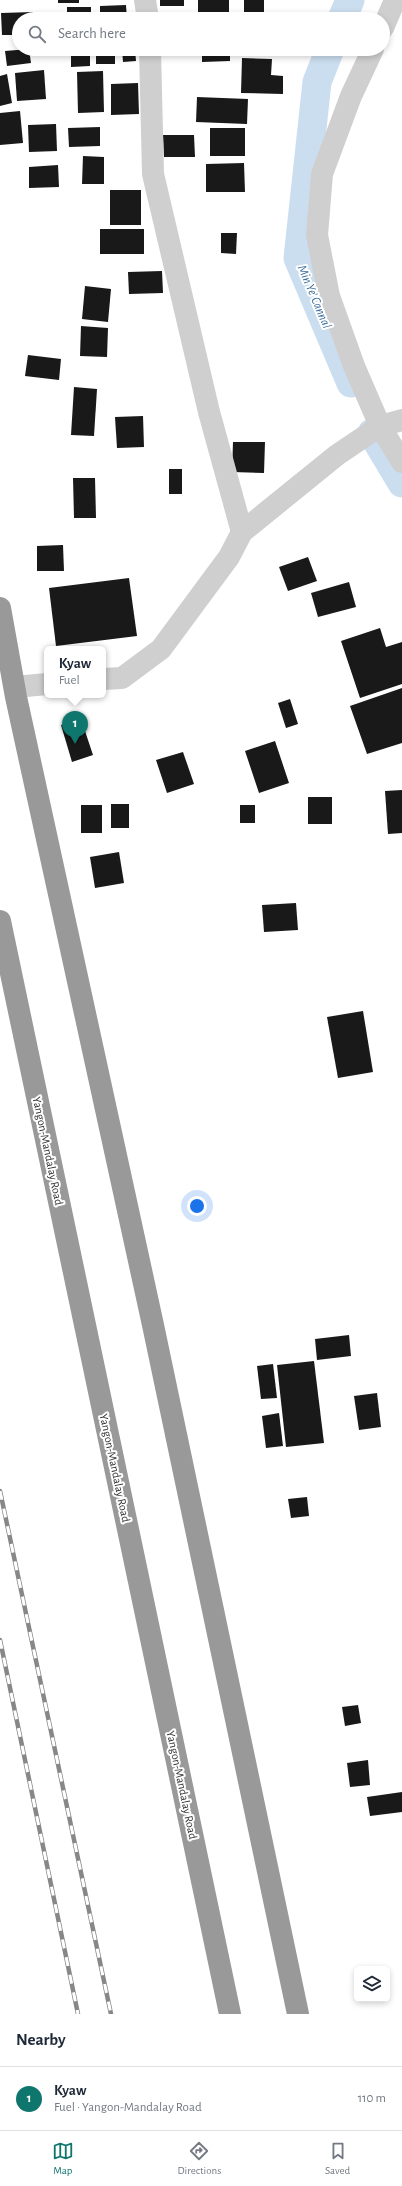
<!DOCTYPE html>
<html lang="en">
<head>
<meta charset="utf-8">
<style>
  :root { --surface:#fff; --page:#f2f2f3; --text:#1f2937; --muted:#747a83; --line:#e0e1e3; --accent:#0f766e }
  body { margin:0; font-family:"Alegreya Sans",sans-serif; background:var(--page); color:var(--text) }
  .controls { position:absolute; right:12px; bottom:12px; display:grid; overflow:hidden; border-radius:6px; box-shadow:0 2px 6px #0003 }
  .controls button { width:36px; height:36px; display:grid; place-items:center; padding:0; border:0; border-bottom:1px solid var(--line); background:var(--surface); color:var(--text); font:20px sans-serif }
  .you { position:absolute; left:197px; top:1206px; width:14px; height:14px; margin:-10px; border:3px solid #fff; border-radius:50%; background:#1a73e8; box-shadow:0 0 0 6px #1a73e833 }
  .badge { display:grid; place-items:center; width:26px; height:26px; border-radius:50%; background:var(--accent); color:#fff; font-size:13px; font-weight:700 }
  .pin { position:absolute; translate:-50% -33px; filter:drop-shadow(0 1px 2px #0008) }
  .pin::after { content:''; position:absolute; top:21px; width:14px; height:12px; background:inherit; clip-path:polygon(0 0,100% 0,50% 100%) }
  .popup { position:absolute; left:44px; top:646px; width:62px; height:52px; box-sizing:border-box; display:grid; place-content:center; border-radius:6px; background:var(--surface); filter:drop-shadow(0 1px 3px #0005); font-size:13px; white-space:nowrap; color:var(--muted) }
  .popup b { font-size:15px; color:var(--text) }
  .popup::after { content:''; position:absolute; left:50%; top:100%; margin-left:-8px; border:8px solid transparent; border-top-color:var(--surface) }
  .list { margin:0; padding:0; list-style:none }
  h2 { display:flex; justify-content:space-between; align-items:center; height:52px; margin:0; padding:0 16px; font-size:17px }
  h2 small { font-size:13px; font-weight:400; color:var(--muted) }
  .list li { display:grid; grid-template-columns:26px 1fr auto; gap:12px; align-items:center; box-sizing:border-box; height:64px; padding:0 16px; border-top:1px solid var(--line) }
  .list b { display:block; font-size:15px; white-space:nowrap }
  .list p { margin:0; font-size:13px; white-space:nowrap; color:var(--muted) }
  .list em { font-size:13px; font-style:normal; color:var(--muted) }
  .icon { flex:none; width:22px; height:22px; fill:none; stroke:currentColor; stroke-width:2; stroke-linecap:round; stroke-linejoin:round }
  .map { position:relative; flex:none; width:402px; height:2014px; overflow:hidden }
  .search { position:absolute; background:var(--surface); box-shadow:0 2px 6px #0003; left:12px; right:12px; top:12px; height:44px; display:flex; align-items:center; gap:10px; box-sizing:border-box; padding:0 14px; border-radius:22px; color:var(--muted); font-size:15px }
  .sheet { height:116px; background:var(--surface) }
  nav { display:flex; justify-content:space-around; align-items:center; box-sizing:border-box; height:56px; border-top:1px solid var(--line); background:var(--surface); font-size:11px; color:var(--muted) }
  nav a { display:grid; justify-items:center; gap:2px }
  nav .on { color:var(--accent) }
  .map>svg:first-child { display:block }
</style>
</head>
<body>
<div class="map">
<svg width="402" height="2014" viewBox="0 0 402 2014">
  <rect width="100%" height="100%" fill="#fff"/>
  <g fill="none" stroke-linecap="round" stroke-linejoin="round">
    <g stroke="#cbdeef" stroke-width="29">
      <polyline points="342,19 350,0"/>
      <polyline points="330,49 317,82 298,258 351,383"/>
      <polyline points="372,433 402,483"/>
    </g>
  </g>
  <g fill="#191919">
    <rect x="58" y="0" width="21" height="3"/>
    <rect x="160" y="0" width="24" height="6"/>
    <rect x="198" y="0" width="31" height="19"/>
    <rect x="244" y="0" width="20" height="17"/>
    <polygon points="126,5 127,19 100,19 100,6"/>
    <rect x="67" y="7" width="24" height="12"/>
    <polygon points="33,12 33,19 19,19 19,35 2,35 1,13"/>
    <polygon points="29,49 31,63 7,66 5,51"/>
    <rect x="96" y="49" width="19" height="15"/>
    <polygon points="122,49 135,49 136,61 123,62"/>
    <polygon points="202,49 230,49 230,61 202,62"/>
    <polygon points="244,49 290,49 289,56 244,55"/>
    <polygon points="71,50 90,50 90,66 71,67"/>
    <polygon points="242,58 272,59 271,75 283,76 283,94 241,93"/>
    <polygon points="44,70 46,99 17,101 15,73"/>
    <polygon points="103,71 104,112 78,113 77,72"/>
    <polygon points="7,74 12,103 0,106 0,76"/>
    <polygon points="138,83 139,114 111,115 111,84"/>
    <polygon points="197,97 248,99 247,124 196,122"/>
    <polygon points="20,111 23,143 0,145 0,113"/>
    <polygon points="56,124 57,151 29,152 28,125"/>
    <polygon points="100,127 100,146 69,147 68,128"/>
    <rect x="210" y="128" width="35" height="28"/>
    <polygon points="163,135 194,135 195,157 164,157"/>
    <polygon points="83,156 104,157 104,184 82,184"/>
    <polygon points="244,163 245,192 206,192 206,164"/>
    <polygon points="58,165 59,187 29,188 29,167"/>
    <rect x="110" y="190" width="31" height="35"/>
    <rect x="100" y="229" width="44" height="25"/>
    <polygon points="221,233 237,233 236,254 221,253"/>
    <polygon points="162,271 163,293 129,294 128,272"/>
    <polygon points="85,286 111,289 108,322 82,319"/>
    <polygon points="81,326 108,328 107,357 80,356"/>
    <polygon points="28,355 61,359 59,380 25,376"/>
    <polygon points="74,387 97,389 94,436 71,435"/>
    <polygon points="143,416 144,447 117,448 115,417"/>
    <polygon points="233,442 265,442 264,473 232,472"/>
    <rect x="169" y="469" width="13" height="25"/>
    <polygon points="73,478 95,478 96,518 74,518"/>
    <polygon points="63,545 64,571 37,571 37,546"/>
    <polygon points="308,557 317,581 288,591 279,567"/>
    <polygon points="129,578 137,636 56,646 49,588"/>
    <polygon points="349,582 356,607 318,617 311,593"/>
    <polygon points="380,628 386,647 402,642 402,684 360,698 341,641"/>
    <polygon points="402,688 402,743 367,754 350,706"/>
    <polygon points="290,699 298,724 286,728 278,703"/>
    <polygon points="81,719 93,755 72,762 61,725"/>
    <polygon points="275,741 289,783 259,793 245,751"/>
    <polygon points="183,752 194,784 167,793 156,760"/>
    <polygon points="402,790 402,833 388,834 385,791"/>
    <rect x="308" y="797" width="24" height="27"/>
    <rect x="111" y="804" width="18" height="24"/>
    <rect x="81" y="805" width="21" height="28"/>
    <rect x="240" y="805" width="15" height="18"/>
    <polygon points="119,852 124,883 95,888 90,857"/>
    <polygon points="296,903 298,930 264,932 262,905"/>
    <polygon points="363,1011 373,1072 338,1078 327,1017"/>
    <polygon points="349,1335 351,1356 317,1360 315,1339"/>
    <polygon points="314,1361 324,1443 286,1447 277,1365"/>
    <polygon points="273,1364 277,1398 261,1399 257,1366"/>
    <polygon points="377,1393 381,1427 359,1430 354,1396"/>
    <polygon points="279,1413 283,1446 266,1448 262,1416"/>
    <polygon points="307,1497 309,1516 291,1518 288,1499"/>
    <polygon points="358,1705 361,1723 345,1726 342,1707"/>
    <polygon points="368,1760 370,1785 350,1787 347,1763"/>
    <polygon points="402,1792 402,1812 370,1816 367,1797"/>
  </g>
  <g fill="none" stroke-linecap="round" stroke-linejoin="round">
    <g stroke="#cfcfcf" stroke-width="22">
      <polyline points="145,0 148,19"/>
      <polyline points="383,28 395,0"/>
      <polyline points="150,49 153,174 209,412 242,532 337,455 380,426 354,366 329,296 317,235 322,174 351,96 373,49"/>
      <polyline points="402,420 380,426 402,462"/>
      <polyline points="103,679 122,678 161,649 229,557 242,532"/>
      <polyline points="15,687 47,684"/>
    </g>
    <g stroke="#999" stroke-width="22">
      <polyline points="0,608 16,697 153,1325 298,2014"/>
      <polyline points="0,921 230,2014"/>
    </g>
    <g stroke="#878787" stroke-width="4.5">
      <g id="rail">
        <polyline points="0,1491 111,2014"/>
        <polyline points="0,1640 78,2014"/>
      </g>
    </g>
    <use href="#rail" stroke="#fff" stroke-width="3" stroke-dasharray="9" stroke-linecap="butt"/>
  </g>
  <g text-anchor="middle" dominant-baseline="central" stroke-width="4" stroke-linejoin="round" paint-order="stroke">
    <g font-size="12" fill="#323232" stroke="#fff">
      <text transform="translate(48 1151) rotate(78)">Yangon-Mandalay Road</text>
      <text transform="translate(115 1468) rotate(78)">Yangon-Mandalay Road</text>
      <text transform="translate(182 1785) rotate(78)">Yangon-Mandalay Road</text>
    </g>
    <g font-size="13" font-style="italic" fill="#3a6c9a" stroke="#fff">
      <text transform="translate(314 297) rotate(67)">Min Ye' Cannal</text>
    </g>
  </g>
</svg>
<div class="controls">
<button><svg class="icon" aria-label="layers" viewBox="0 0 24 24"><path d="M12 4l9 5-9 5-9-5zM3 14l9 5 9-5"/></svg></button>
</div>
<div class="you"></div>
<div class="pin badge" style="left:75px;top:744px">1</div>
<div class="popup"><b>Kyaw</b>Fuel</div>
<div class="search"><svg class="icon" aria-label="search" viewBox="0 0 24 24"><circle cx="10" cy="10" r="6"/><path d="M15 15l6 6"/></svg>Search here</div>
</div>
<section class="sheet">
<h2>Nearby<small></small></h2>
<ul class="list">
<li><span class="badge">1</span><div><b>Kyaw</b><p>Fuel · Yangon-Mandalay Road</p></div><em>110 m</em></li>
</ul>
</section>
<nav>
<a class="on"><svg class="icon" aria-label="map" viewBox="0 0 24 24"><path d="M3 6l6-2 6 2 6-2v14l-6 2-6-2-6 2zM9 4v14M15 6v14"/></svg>Map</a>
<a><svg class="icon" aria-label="directions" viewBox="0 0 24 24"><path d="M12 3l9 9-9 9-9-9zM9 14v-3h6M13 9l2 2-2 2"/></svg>Directions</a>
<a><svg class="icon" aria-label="saved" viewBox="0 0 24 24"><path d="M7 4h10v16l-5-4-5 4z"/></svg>Saved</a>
</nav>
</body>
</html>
